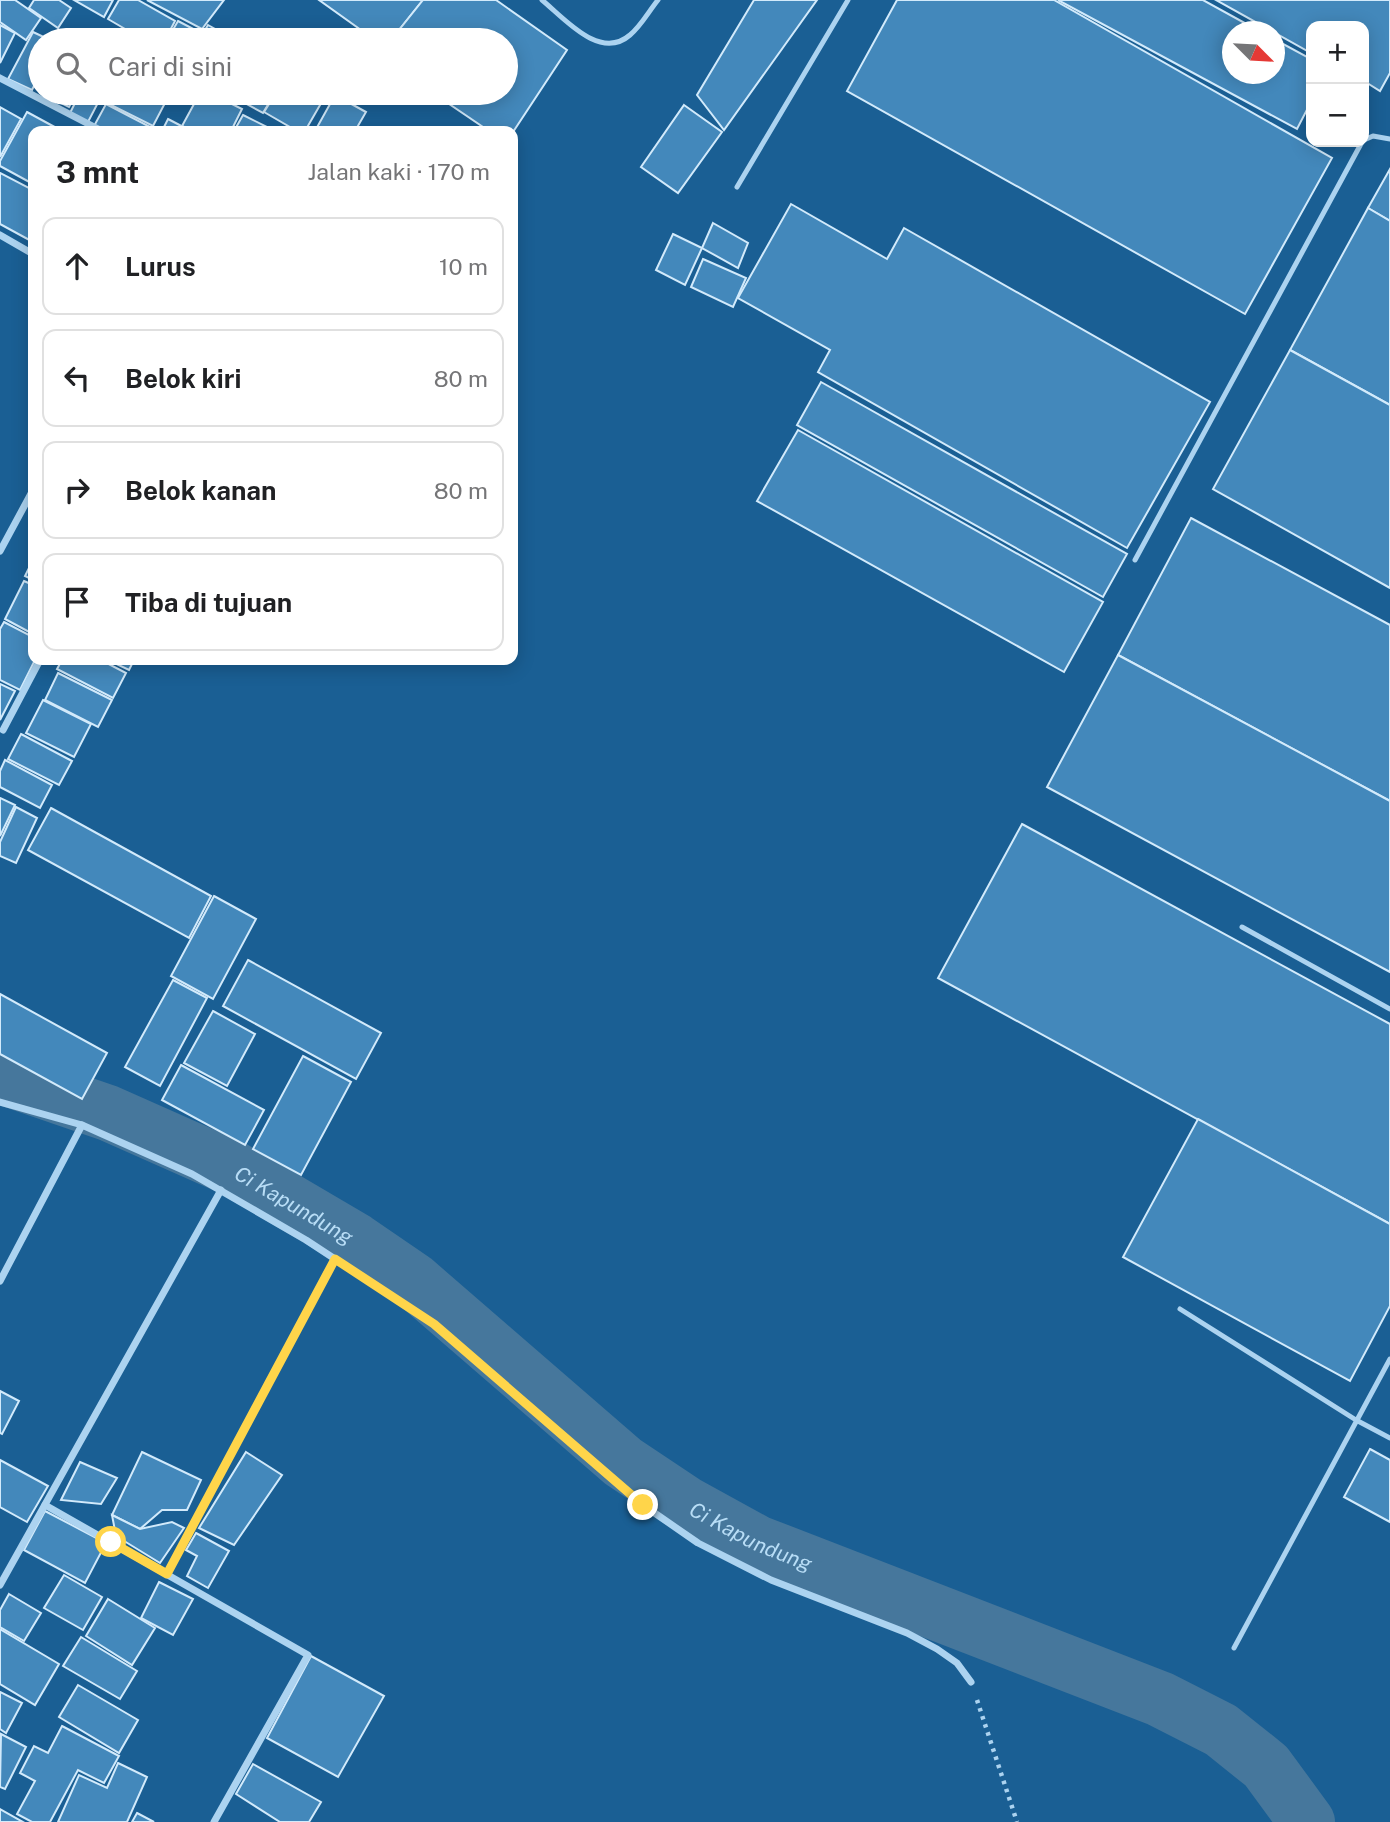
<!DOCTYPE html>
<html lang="id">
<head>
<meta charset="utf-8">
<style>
  :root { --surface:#fff; --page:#f2f2f2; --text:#202124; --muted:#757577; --line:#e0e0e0 }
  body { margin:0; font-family:"Public Sans",sans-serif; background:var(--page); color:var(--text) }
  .controls { position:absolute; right:21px; top:21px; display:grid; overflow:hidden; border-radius:14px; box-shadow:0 4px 18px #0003 }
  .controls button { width:63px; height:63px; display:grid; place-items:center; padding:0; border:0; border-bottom:2px solid var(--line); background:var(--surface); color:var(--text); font:35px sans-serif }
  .compass { position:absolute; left:1222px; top:21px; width:63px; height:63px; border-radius:50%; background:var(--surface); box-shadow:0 4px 18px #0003; rotate:114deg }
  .stop { position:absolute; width:21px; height:21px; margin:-16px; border:5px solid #ffd54a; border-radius:50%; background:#fff }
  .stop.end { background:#ffd54a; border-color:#fff; box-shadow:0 2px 7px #0008 }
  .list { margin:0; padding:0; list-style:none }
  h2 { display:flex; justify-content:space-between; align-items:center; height:91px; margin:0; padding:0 28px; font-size:30px }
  h2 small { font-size:23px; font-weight:400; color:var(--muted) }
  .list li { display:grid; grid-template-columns:46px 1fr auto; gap:21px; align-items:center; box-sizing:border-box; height:98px; margin:0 14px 14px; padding:0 14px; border:2px solid var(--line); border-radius:14px }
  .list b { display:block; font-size:26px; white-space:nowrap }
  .list em { font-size:23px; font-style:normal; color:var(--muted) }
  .icon { flex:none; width:38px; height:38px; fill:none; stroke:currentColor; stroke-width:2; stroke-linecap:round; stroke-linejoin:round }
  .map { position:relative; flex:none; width:1390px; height:1822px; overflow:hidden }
  .search { position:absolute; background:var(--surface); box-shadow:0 4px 18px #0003; left:28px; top:28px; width:490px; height:77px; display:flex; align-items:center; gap:18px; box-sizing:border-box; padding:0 24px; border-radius:38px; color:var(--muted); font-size:26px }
  .panel { position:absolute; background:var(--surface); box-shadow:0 4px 18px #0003; left:28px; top:126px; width:490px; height:539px; border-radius:14px }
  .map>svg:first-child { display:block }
</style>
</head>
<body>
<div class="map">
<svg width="1390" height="1822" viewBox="0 0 1390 1822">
  <rect width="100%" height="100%" fill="#1a5f94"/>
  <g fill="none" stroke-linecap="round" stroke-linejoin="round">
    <path stroke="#46779c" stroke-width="56" id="s1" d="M0,1076L108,1113L232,1168L356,1241L413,1280L623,1462L686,1504L757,1543L1160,1699L1221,1730L1266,1766L1307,1822"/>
  </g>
  <g fill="#4388bb" stroke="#d2eafb" stroke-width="2">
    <polygon points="0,0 15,0 41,18 26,40 0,22"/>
    <polygon points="34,0 59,0 71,8 58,28 29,8"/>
    <polygon points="74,0 113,0 104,17"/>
    <polygon points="119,0 138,0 175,21 165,40 144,40 108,19"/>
    <polygon points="147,0 224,0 202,29"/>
    <polygon points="319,0 423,0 391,40 375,40"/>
    <polygon points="423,0 496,0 567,50 513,132 489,131 433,93 506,93 506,40 391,40"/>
    <polygon points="754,0 817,0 724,130 697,95"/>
    <polygon points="897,0 1054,0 1332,158 1245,314 847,91"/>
    <polygon points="1058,0 1203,0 1261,32 1232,32 1232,74 1274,74 1274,39 1311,59 1311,102 1297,129"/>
    <polygon points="1216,0 1390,0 1390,73 1380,91 1364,81 1364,26 1311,26 1311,53"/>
    <polygon points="178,21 199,32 194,40 167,40"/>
    <polygon points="0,25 15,33 0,63"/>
    <polygon points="208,25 235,40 199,40"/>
    <polygon points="33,32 50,40 40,40 40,74 32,90 8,79"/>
    <polygon points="41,93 77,93 69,107"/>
    <polygon points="80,93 103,93 88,122 70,113"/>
    <polygon points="105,93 144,93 165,103 153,126 101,100"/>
    <polygon points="200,93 210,93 242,109 231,131 192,131 182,126"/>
    <polygon points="236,93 275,93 263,113 234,97"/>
    <polygon points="276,93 327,93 305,131 297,131 264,112"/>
    <polygon points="335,95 366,112 355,131 315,131"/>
    <polygon points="106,104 156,130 156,131 104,131 94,126"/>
    <polygon points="684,105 722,132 678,193 641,167"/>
    <polygon points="0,107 21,119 0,157"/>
    <polygon points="27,112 62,131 33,131 33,184 0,166 0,161"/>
    <polygon points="243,115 271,129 270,131 234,131"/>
    <polygon points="168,119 191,131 162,131"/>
    <polygon points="1390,169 1390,221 1368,208"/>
    <polygon points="0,173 33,190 33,242 0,224"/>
    <polygon points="791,204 887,259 904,228 1210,402 1127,548 818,372 830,350 738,298"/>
    <polygon points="1368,208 1390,221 1390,405 1290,350"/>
    <polygon points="713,223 748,243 738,268 702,248"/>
    <polygon points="673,234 702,248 685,285 656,270"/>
    <polygon points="703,259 746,278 733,307 691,287"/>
    <polygon points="1290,350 1390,405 1390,588 1213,489"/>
    <polygon points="821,382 1127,554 1103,597 797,425"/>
    <polygon points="798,430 1103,602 1064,672 757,501"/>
    <polygon points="1191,518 1390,625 1390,801 1118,655"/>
    <polygon points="33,560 33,580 25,576"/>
    <polygon points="24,581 33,585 33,634 5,619"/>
    <polygon points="4,622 33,637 33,660 35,660 20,690 0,680 0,629"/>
    <polygon points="1118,655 1390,801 1390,972 1047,787"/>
    <polygon points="62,660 101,660 126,673 113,698 57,669"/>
    <polygon points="108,660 134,660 129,670"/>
    <polygon points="58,673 112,700 98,727 45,700"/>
    <polygon points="0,684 15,691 0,720"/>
    <polygon points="43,700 91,724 74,757 26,733"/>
    <polygon points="21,734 72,761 59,785 8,759"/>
    <polygon points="5,760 52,785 40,808 0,787 0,771"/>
    <polygon points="0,798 15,805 0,836"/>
    <polygon points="16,807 37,818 16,863 0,856 0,842"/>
    <polygon points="51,808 211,896 189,938 28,850"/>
    <polygon points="1022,824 1390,1024 1390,1224 938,978"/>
    <polygon points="214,896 256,919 213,999 171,976"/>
    <polygon points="248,960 381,1033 356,1079 223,1006"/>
    <polygon points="173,980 207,998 160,1086 125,1067"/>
    <polygon points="0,994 107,1053 82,1099 0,1054"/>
    <polygon points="213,1011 255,1034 227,1086 184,1063"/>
    <polygon points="303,1056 351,1082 301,1175 253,1149"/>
    <polygon points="181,1065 264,1110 245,1145 162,1100"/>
    <polygon points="1198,1119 1390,1224 1390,1306 1350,1381 1123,1257"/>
    <polygon points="0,1391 19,1401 2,1434 0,1433"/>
    <polygon points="1370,1449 1390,1460 1390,1522 1344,1497"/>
    <polygon points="142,1452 201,1480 187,1510 162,1510 140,1529 112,1515"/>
    <polygon points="246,1452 282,1475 234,1545 199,1528"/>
    <polygon points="0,1460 48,1486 27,1522 0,1507"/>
    <polygon points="80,1462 117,1478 101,1504 61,1500"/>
    <polygon points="45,1511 106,1543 85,1583 24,1550"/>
    <polygon points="112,1515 140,1529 172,1522 184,1528 160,1563 116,1536"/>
    <polygon points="196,1533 229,1551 208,1588 187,1576 197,1556 186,1550"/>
    <polygon points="64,1575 102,1597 83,1630 44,1608"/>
    <polygon points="159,1582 193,1599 173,1635 141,1618"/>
    <polygon points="9,1594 41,1613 24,1641 0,1627 0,1610"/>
    <polygon points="108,1599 155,1628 132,1665 86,1636"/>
    <polygon points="0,1629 59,1664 35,1705 0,1684"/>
    <polygon points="81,1637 137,1671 120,1699 63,1666"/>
    <polygon points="311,1656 384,1696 338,1777 267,1738"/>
    <polygon points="78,1685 138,1720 119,1753 59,1717"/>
    <polygon points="0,1692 22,1703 6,1733 0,1729"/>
    <polygon points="62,1726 119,1756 104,1783 78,1770 50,1822 32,1822 17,1814 35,1781 20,1773 34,1746 48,1753"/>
    <polygon points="1,1734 26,1747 5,1789 0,1787"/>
    <polygon points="118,1763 147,1777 127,1822 58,1822 79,1775 107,1788"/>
    <polygon points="253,1764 321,1802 309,1822 280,1822 236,1794"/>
    <polygon points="0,1809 23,1822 0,1822"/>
    <polygon points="137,1813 154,1822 132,1822"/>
  </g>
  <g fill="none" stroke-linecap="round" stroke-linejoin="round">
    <polyline stroke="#acd3f0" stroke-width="4.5" stroke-dasharray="3.5 5" stroke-linecap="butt" points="977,1700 1017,1822"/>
    <g stroke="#acd3f0" stroke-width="5">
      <path d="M542,0C565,19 600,61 630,35C641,26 649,11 658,0"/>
      <polyline points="1364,140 1373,136 1390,139"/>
      <polyline points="737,187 848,0"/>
      <polyline points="1135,560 1362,142"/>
      <polyline points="1242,927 1390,1009"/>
      <polyline points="1180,1309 1356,1420 1390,1438"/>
      <polyline points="1234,1648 1390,1359"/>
    </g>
    <g stroke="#acd3f0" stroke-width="7">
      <polyline points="0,78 102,131"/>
      <polyline points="0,235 33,254"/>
      <polyline points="0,551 33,490"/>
      <polyline points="3,730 40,660"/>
      <polyline points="0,1102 82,1125 192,1174 306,1240 434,1324 643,1505 698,1543 771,1580 907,1633 937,1649 957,1663 971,1682"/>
      <polyline points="0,1281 82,1125"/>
      <polyline points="45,1505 308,1655 214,1822"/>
      <polyline points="167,1574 335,1259"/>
      <polyline points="0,1585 221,1190"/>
    </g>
  </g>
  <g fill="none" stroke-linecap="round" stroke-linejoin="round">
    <polyline stroke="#ffd54a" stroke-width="9" points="111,1542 167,1574 335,1259 434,1324 643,1505"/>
  </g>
  <g text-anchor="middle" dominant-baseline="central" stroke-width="5" stroke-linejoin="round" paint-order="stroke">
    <g font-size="21" font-style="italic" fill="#b8ddf6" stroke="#1a5f94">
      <text stroke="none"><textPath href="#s1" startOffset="322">Ci Kapundung</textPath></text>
      <text stroke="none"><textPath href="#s1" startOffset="889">Ci Kapundung</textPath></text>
    </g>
  </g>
</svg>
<div class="controls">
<button>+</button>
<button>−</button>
</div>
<svg class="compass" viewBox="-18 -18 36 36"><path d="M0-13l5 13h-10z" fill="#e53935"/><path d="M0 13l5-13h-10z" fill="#757577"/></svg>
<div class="stop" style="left:111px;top:1542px"></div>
<div class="stop end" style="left:643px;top:1505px"></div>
<div class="search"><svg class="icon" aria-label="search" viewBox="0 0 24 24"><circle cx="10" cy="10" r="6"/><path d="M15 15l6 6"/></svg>Cari di sini</div>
<section class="panel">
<h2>3 mnt<small>Jalan kaki · 170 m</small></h2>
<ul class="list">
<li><svg class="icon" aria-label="ahead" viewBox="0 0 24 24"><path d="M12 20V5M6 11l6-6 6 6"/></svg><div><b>Lurus</b></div><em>10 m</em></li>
<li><svg class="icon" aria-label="left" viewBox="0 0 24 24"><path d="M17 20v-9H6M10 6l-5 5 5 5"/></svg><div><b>Belok kiri</b></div><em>80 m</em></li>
<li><svg class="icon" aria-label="right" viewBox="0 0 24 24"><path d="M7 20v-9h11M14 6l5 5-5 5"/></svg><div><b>Belok kanan</b></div><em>80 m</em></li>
<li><svg class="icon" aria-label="arrive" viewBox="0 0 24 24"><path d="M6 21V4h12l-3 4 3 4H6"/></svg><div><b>Tiba di tujuan</b></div></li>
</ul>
</section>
</div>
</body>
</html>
